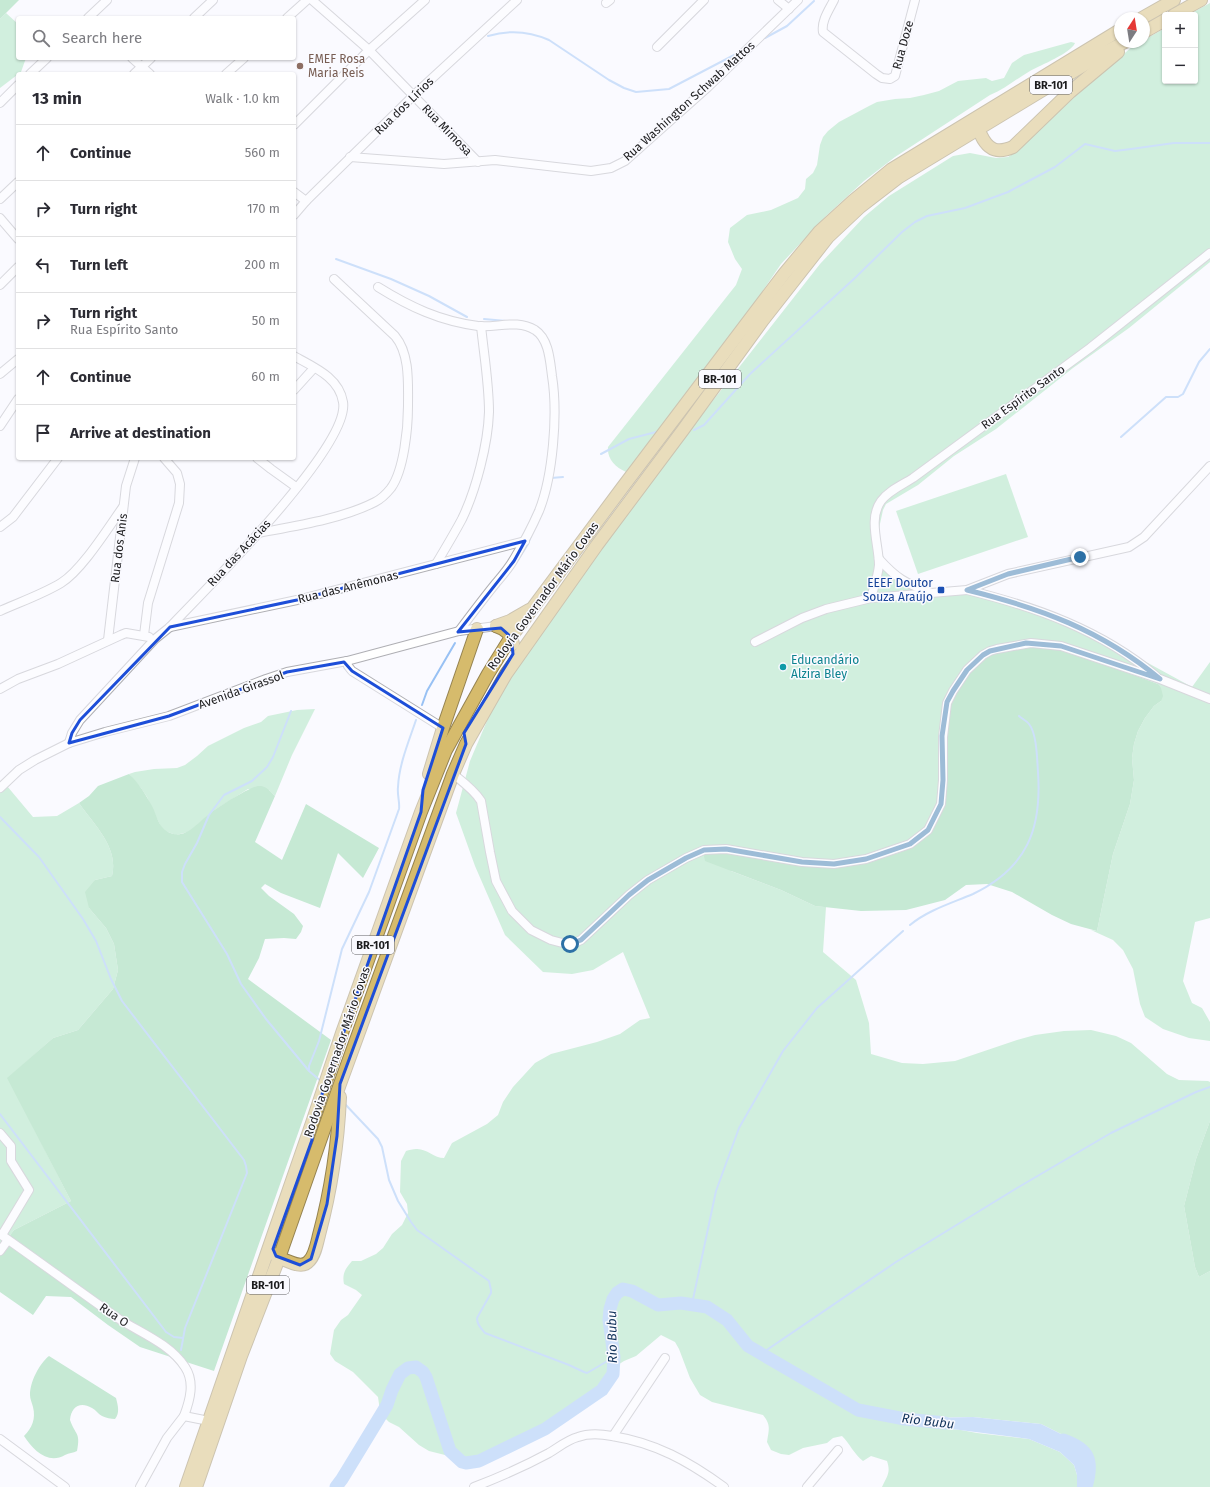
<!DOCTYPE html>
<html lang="en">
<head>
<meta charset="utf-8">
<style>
  :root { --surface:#fff; --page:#f7f7f7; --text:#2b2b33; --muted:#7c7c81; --line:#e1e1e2 }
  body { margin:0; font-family:"Fira Sans",sans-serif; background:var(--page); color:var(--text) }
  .controls { position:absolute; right:12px; top:12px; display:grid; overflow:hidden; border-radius:4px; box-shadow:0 1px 3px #0004 }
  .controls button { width:36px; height:36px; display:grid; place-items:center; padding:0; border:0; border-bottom:1px solid var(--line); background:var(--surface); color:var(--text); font:20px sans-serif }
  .compass { position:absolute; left:1114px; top:12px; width:36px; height:36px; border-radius:50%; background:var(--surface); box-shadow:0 1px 3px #0004; rotate:12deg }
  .stop { position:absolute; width:12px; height:12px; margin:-9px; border:3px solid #2d71a6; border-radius:50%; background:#fff }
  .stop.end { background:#2d71a6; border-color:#fff; box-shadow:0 1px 4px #0008 }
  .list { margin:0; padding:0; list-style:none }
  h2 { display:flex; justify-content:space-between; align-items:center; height:52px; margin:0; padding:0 16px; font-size:17px }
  h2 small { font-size:13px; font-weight:400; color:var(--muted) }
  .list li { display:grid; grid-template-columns:26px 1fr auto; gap:12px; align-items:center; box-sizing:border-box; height:56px; padding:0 16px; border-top:1px solid var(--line) }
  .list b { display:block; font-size:15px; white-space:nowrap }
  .list p { margin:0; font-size:13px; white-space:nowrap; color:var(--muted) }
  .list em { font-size:13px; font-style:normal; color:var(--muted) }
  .icon { flex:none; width:22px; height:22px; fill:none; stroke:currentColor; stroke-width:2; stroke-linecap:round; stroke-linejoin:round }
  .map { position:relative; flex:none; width:1210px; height:1487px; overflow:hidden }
  .search { position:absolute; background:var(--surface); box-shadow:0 1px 3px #0004; left:16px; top:16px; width:280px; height:44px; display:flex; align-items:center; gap:10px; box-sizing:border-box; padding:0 14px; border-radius:4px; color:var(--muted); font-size:15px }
  .panel { position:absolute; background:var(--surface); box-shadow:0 1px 3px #0004; left:16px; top:72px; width:280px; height:388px; border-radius:4px }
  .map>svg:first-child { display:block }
</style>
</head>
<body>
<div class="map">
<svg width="1210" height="1487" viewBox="0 0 1210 1487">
  <rect width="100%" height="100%" fill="#fafaff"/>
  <g fill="#a1e2b5">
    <path d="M1210,3V262L1129,328L1073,368L996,429L954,456L918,485L886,504L883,510L878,533L879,546L884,558L898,576L933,590L984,591L1126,651L1192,687L1210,662V918L1195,922L1183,981L1192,1003L1202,1008L1210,1022V1041L1189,1038L1163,1029L1145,1017L1140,1004L1133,969L1123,950L1113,940L1091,930L1097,931L1113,854L1130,804L1134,780L1132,758L1134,744L1138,731L1145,718L1154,706L1161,701L1158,684L1086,657L944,786L927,835L915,845L898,853L848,866L731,871L781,890L815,906L826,907L823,952L856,980L869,1023L871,1054L902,1063L923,1064L955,1061L1017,1040L1035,1035L1064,1031L1091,1030L1116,1036L1131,1043L1167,1074L1179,1080L1208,1081L1210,1082V1121L1196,1159L1184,1206L1195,1267L1199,1277L1210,1271V1487H1089V1471L1067,1437L1041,1424L973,1417L932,1418L938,1428L961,1430L977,1433L1029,1439L1060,1452L1074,1465L1077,1475V1487H882C887,1476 891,1473 887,1461L871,1456L863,1461C854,1454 850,1444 842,1436L833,1438L827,1443L803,1448L789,1455L781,1454L771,1450L767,1442C769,1429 771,1425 763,1415L712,1402L700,1395L690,1378L679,1349L675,1342L661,1335L636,1356L624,1361L613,1368L604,1385L603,1393L600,1396L589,1401L582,1407L530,1441L500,1455L477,1461L461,1459L429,1451L419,1445L399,1427L389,1422L379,1412L380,1411L378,1397L353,1372L335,1361L330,1354L334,1330L341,1320L348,1315L362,1295L356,1290L344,1284C342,1274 345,1269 352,1261H361L376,1254L383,1248L392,1234L402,1225L408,1213L407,1204L400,1192L401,1161L406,1151C409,1150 413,1149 416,1149C426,1148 434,1158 444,1158L452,1143L487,1124L498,1115L503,1102L513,1087L535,1063L551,1054L597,1042L620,1034L640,1020L650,1018L623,952L593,970L572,974L543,972L505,935L475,866L456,813L470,761L492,709L523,657L642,493L700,417L820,264L864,217L889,196L953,156L970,153L996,158L1008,157L1018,150L1083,89L1133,46L1140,42H1144V40L1165,28V81H1195V15H1188Z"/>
    <polygon points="6,13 18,24 18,58 26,58 21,72 0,88 0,19"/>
    <path d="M1071,42L1075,43C1071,53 1041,65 1030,71C1016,79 1005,89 990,95L895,157L864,181L826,216L781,264L760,295L626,472C615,467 607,459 608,447L736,285L742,269L735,259L728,242L730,228L747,215L771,210L798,198L805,189L806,179L813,173L817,165L820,145L823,137L828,131L839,122L869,106L877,102L895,99L910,98L924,95L939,91L958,81L986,78L992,81L1004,78L1012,63L1024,55Z"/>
    <polygon points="1006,474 1028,537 918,574 896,511"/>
    <polygon points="315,709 292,755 275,796 269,790 248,789 210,813 193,829 188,832 176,835 165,831 161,827 147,797 141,788 129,774 135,772 154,769 177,768 185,765 197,756 208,746 244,728 261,722 268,716 297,710"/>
    <path d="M7,786L33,817L57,816L79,803C94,825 119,847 112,876L95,880L89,908L106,928L114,944L118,970L113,989L78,1030L53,1038L8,1078L71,1201L14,1230L0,1248V793Z"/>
  </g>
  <g fill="#87d4a0">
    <polygon points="0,0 19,0 0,19"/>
    <polygon points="1013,646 1052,647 1086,657 1158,684 1161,688 1163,696 1161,701 1154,706 1145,718 1138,731 1134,744 1132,758 1134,780 1130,804 1113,854 1097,931 1071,924 1052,915 1012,892 987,884 966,885 945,900 906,910 861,911 815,906 781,890 705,861 704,856 705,852 717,850 829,867 848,866 898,853 915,845 927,835 942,805 948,703 962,679 987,654"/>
    <path d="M129,774C139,783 146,795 152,806C157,815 158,827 168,832C185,841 197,823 209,814C217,808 252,785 260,786C266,786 271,792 275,796L255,842L282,860L306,804L379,848L363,878L338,853L320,908L281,893L265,884L261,888L269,896L294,914L303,926L301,932L296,939L284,938L265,939L259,958L248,979L331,1040L214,1371L140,1347L108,1325L71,1297L46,1296L33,1315L0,1292V1248L14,1230L71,1201L7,1078L53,1038L78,1030L113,989L118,970L114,944L106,928L89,908L85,892L95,880L112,876C119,847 94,825 79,803L89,796L98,786Z"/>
    <polygon points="1210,1121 1210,1271 1199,1277 1195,1267 1184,1206 1196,1159"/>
    <path d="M49,1356L116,1398C118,1406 120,1413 115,1419C111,1419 106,1418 102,1416C98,1414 96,1410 92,1408C80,1401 71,1407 70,1420C75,1435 81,1432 77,1451C73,1453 69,1453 65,1455C48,1465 33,1450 24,1436C32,1428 36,1419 33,1407C32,1403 30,1399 30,1395C30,1382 39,1364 49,1356Z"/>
  </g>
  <polygon fill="#98c1f4" points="973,1417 1041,1424 1067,1437 1083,1453 1089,1471 1089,1487 1077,1487 1077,1475 1074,1465 1060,1452 1029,1439 929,1426 927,1421 932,1418"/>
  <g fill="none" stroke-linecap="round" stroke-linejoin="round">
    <g stroke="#98c1f4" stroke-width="2">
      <path d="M488,36C508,30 529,31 549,40L609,80L624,88L636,92L669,89L736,54"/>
      <polyline points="765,38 787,26 814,1"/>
      <polyline points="336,259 391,279 429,296 467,317"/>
      <polyline points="484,319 506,321"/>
      <polyline points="694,430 704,425 750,374 856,277 902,232 915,222 927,216 965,208 1008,192 1055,167 1085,144 1115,151 1131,149 1174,143 1210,143"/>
      <polyline points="1121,437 1166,397 1178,397 1183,394 1199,362 1210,349"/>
      <polyline points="601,454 629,439 656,432"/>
      <polyline points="551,478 563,477"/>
      <polyline points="518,560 528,544 531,536"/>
      <polyline points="422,705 427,691 455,643"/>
      <polyline points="291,711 273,757 267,767 252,781 224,795 209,815 197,843 185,864 182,872 182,882 227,954 241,984 266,1019 309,1071 322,1082"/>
      <polyline points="0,817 39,857 83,919 96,941 111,979 122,1001 244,1160 246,1166 247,1173 185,1328 181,1350"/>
      <path d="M910,925C928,910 952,903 973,894C1027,868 1042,829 1038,772C1037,759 1037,734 1029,724C1027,721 1022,719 1019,716"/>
      <path d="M309,1070V1066L319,1041L342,949L369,892L399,809C400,802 397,795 398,787C399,764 409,741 416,720"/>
      <path d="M344,1103L378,1139L382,1147L389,1180L398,1201L411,1222L417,1230L489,1281L491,1290V1293L477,1318C477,1325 481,1328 485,1333L569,1365L584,1372L587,1373L594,1369L614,1357"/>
      <polyline points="0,1114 166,1332 174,1337 183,1338"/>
      <polyline points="692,1304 716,1191 739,1128 783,1051 817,1008 903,931"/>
      <polyline points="761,1354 896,1262 1017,1188 1111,1133 1196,1092 1210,1087"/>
    </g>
    <g stroke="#98c1f4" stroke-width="13">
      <path d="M1063,1440C1089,1449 1094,1460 1086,1487"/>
      <polyline points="336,1487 342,1479 387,1405 392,1390 400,1374 408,1368 416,1367 423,1372 426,1377 450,1451 462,1462 466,1463 479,1461 545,1429 602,1390 613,1374 614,1357 609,1320 610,1309 613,1299 617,1293 623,1289 632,1291 658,1305 681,1303 707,1307 727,1320 748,1346 858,1410 905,1419 945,1423"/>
    </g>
    <g stroke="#afafb4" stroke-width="10">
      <g id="minor">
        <polyline points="312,0 369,50 478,162"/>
        <polyline points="778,0 789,9"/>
        <path d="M834,0C829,10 821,21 823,32L876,74L882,78L890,79L895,76L915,0"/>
        <polyline points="606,3 610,0"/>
        <polyline points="88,18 107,0"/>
        <polyline points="194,18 213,0"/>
        <polyline points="287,18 307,0"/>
        <polyline points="657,47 704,0"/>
        <polyline points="132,58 150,74"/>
        <polyline points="30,74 47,58"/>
        <polyline points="134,74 151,58"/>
        <polyline points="226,74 244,58"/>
        <polyline points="0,103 18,85"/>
        <polyline points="294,125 369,50 425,0"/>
        <polyline points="350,157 444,164 495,160 591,171 611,168 625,161 708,87 798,0"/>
        <polyline points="294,192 306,201"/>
        <polyline points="0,199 18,182"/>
        <polyline points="294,215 306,201 414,95 517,0"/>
        <polyline points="0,218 18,239"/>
        <polyline points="0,285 18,267"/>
        <path d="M378,287C410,307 440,321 478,326C497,328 517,319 535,330C549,339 550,361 552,376C558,414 553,476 539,511C532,527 523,544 514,559C509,568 502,576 496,583C483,599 471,615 459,631"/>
        <polyline points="0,374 18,359"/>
        <polyline points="294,390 314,368"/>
        <polyline points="0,426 18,399"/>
        <polyline points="257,458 271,469 296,487"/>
        <polyline points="0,527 13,517 58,458"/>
        <path d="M258,533C295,526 342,519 375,502C381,499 387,493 391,488C404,470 408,428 408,406C408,383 410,354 395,336L334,279"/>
        <path d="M879,559C896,578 905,583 929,592"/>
        <path d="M436,564C445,549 454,534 462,519C476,490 488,444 489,412C489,384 484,355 481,326"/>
        <path d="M967,590C1036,607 1101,630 1156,676"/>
        <path d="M871,598C874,587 878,576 879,565C879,545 868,519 881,501C888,491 902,485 913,478L1090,348L1210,253"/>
        <path d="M0,611C20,602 43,594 61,583C82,570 108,528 123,507"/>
        <polyline points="170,627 297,600 525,541"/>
        <polyline points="144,635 148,603 179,503 180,484 177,473 164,458"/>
        <polyline points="108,640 126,486 135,458"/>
        <polyline points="755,642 802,618 826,609 871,598 967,590 1008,574 1129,547 1144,537 1210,466"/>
        <polyline points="347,661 348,666 352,671 443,728"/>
        <polyline points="0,689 18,679 58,664 121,635 126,633 149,637"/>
        <path d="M69,743L72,733L80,720L155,639L170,627C203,592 351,446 343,402C339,377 313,367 294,356"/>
        <path d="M453,774C463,782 474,790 481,801L490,852L496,881L512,911L531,930L551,940L570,945L581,940L629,895L648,880L686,858L704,850L726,849L802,862L834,864L866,859L910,844L928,830L941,804L943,780V737L947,703L953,691L967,670L983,655L990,651L997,649L1031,643L1061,646L1160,679L1210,699"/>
        <polyline points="0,788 19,770 35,760 69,743 105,732 169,716 266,679 287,672 347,661 459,631 496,626"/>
        <polyline points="0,1133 11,1146 11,1161 29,1190 2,1235"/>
        <path d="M0,1234C40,1262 79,1291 119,1319C141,1333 170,1344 185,1367C195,1382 190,1400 184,1416"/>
        <polyline points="0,1251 8,1240"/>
        <polyline points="613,1436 665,1358"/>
        <polyline points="0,1439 65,1487"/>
        <polyline points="140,1487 167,1438 184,1416 209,1421"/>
        <path d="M474,1487C500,1477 525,1466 549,1453C559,1447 567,1440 578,1437C589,1433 601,1434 612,1436C656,1443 688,1461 724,1487"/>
        <polyline points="807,1487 838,1450"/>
      </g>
    </g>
    <g stroke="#958351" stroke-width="14">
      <g id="highway">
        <polyline points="1174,15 1201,0"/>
        <polyline points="1142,18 1174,0"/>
        <polyline points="1144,32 1165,20"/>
        <path d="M979,122C977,127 978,130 981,135C988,150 997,154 1013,147L1070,92L1118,52"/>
        <path d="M496,626C505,629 512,634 513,644"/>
        <polyline points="496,626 510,621 529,610"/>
        <polyline points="429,774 443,728 477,629"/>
        <path d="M274,1254C278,1258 284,1260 290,1262C297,1265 304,1267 309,1261C315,1255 317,1243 319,1235C331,1190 338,1144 340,1097"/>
        <polyline points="186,1487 313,1120 342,1033 421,812 446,750 488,674 511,637 622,488 784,274 819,232 853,201 892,169 1120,30"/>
        <polyline points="196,1487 241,1356 279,1258 340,1084 453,774 466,744 506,674 597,545 683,430 763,320 828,237 860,207 899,177 1107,51 1125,42"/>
      </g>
    </g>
    <use href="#minor" stroke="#fff" stroke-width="8"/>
    <use href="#highway" stroke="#d6bb6c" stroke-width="12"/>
  </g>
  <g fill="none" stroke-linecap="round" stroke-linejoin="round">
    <path stroke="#2d71a6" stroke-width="5" d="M570,944L581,940L629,895L648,880L686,858L704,850L726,849L802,862L834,864L866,859L910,844L928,830L941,804L943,780L942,736L947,702L953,691L967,670L983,655L990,651L1026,643L1061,646L1160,679C1101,630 1040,608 967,590L1008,574L1080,557"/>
  </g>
  <path d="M0 0H1210V1487H0ZM525,541L514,561L458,632L501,628L511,637L513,654L464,733L466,744L340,1084L337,1136L327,1204L311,1259L300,1265L276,1256L273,1249L312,1140L313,1120L421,812L423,790L443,728L352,671L344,662L287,672L169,716L69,743L72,733L80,720L170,627L297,600Z" fill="#fafaff" fill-opacity=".55" fill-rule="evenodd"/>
  <path fill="none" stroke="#1d4ed8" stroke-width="3" stroke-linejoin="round" d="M525,541L514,561L458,632L501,628L511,637L513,654L464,733L466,744L340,1084L337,1136L327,1204L311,1259L300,1265L276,1256L273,1249L312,1140L313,1120L421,812L423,790L443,728L352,671L344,662L287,672L169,716L69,743L72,733L80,720L170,627L297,600Z"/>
  <circle fill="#8d6e63" stroke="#fafaff" stroke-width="1.5" cx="300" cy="66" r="4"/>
  <rect fill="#1a4fb4" stroke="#fafaff" stroke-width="1.5" x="937" y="586" width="8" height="8" rx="2"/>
  <circle fill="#0f9aa8" stroke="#fafaff" stroke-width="1.5" cx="783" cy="667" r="4"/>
  <g text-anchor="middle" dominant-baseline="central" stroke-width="3" stroke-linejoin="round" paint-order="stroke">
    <g fill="#fafaff" stroke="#5f5f62" stroke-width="1">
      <rect x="1030" y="76" width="42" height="18" rx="3"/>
      <rect x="699" y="370" width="42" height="18" rx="3"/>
      <rect x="352" y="936" width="42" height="18" rx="3"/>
      <rect x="247" y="1276" width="42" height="18" rx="3"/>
    </g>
    <g font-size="11" font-weight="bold" fill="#1c1c1e">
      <text x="1051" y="85">BR-101</text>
      <text x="720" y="379">BR-101</text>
      <text x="373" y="945">BR-101</text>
      <text x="268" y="1285">BR-101</text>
    </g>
    <g font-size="12" fill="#1c1c1e" stroke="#fafaff">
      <text transform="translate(903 45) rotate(-75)">Rua Doze</text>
      <text transform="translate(689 101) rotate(-42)">Rua Washington Schwab Mattos</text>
      <text transform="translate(404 106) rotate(-44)">Rua dos Lírios</text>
      <text transform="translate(447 130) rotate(46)">Rua Mimosa</text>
      <text transform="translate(1023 397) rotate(-36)">Rua Espírito Santo</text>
      <text transform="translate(119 548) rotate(-83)">Rua dos Anis</text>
      <text transform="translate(239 553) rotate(-47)">Rua das Acácias</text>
      <text transform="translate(348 587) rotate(-14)">Rua das Anêmonas</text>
      <text transform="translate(543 596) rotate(-54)">Rodovia Governador Mário Covas</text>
      <text transform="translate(241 690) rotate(-20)">Avenida Girassol</text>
      <text transform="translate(337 1052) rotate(-71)">Rodovia Governador Mário Covas</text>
      <text transform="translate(114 1315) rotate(34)">Rua O</text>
    </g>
    <g font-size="12" fill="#785e54" stroke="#fafaff" text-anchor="start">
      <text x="308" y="59">EMEF Rosa<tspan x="308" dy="14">Maria Reis</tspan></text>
    </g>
    <g font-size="12" fill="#164399" stroke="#fafaff" text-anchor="end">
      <text x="933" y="583">EEEF Doutor<tspan x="933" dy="14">Souza Araújo</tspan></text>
    </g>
    <g font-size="12" fill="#0d838f" stroke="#fafaff" text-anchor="start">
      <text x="791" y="660">Educandário<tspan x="791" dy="14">Alzira Bley</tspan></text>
    </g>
    <g font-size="13" font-style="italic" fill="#10325a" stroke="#fafaff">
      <text transform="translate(612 1337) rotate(-91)">Rio Bubu</text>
      <text transform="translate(928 1421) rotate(7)">Rio Bubu</text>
    </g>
  </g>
</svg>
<div class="controls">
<button>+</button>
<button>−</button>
</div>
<svg class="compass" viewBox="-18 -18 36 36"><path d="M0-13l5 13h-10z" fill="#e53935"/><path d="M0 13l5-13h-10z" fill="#7c7c81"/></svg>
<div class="stop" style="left:570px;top:944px"></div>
<div class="stop end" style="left:1080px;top:557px"></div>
<div class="search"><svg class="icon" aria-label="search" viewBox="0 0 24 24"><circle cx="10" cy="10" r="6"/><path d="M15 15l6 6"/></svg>Search here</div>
<section class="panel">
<h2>13 min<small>Walk · 1.0 km</small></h2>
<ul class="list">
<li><svg class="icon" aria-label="ahead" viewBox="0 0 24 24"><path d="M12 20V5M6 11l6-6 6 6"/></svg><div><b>Continue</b></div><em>560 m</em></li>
<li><svg class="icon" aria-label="right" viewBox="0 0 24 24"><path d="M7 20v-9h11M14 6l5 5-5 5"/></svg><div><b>Turn right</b></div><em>170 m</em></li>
<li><svg class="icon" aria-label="left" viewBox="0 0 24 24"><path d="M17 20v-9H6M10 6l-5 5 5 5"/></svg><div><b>Turn left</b></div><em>200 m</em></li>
<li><svg class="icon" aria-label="right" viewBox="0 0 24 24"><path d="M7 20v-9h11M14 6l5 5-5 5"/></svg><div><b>Turn right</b><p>Rua Espírito Santo</p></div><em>50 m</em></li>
<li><svg class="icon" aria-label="ahead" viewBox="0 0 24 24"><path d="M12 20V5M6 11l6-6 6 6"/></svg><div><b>Continue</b></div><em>60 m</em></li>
<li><svg class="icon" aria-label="arrive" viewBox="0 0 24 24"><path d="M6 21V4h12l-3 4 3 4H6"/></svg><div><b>Arrive at destination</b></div></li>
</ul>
</section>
</div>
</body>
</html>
